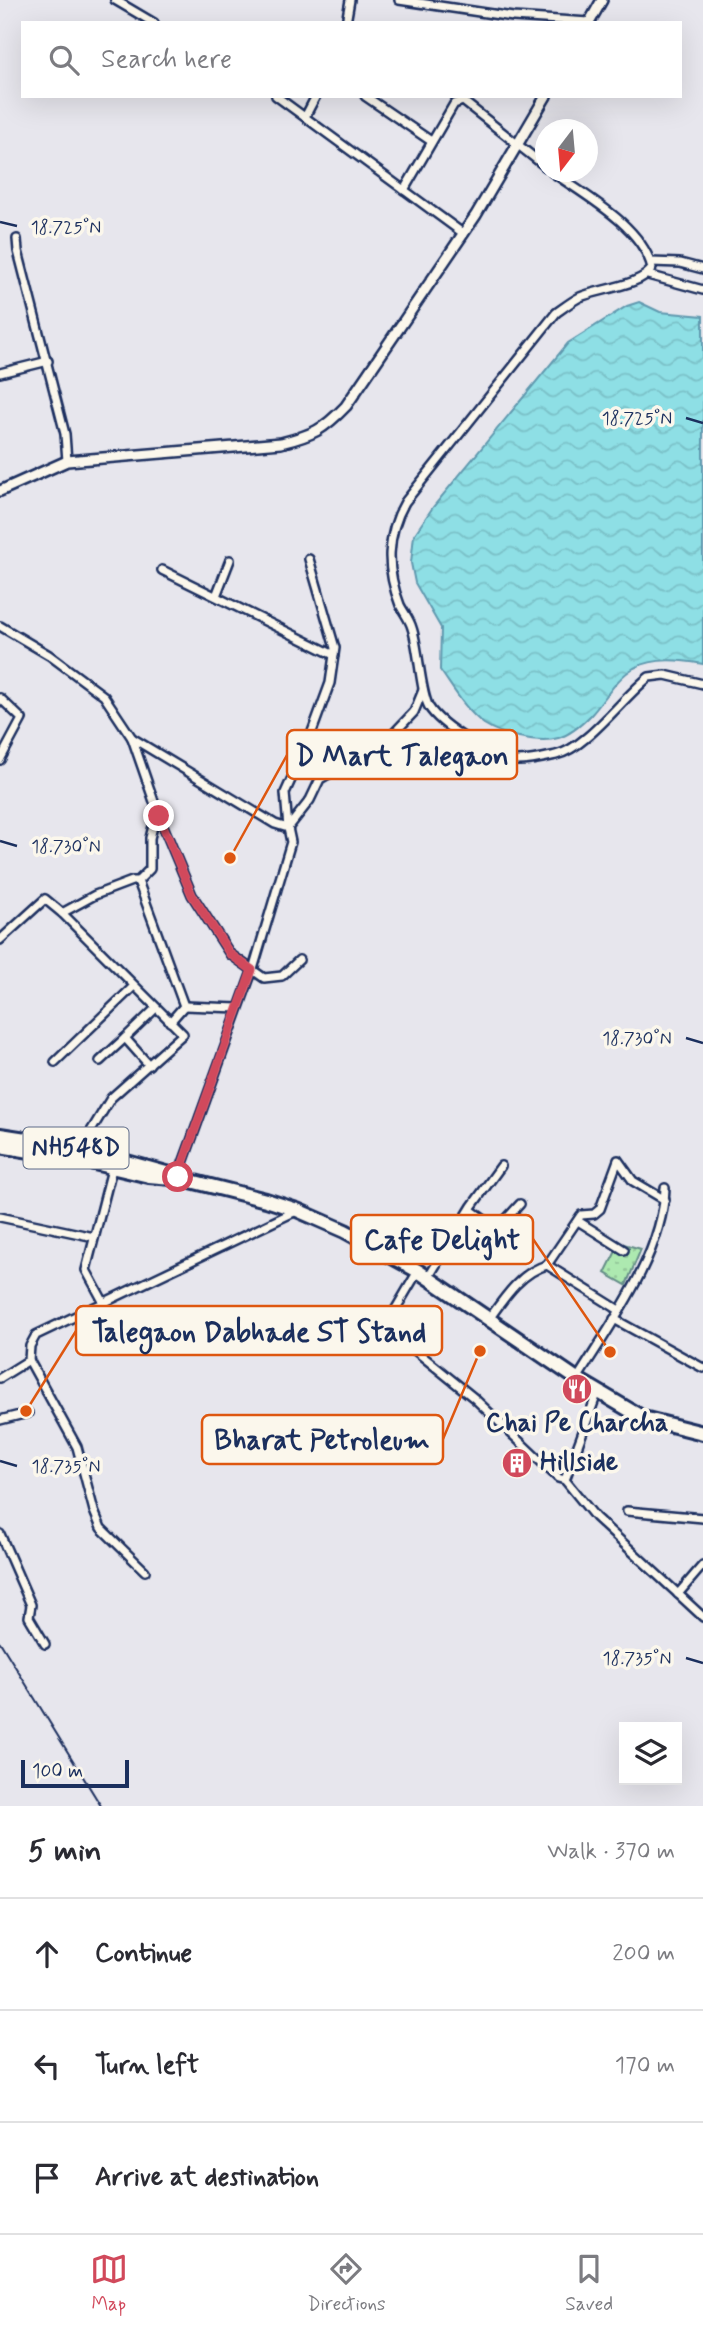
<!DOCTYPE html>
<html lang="en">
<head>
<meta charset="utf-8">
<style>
  :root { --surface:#fff; --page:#f7f7f7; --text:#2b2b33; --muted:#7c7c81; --line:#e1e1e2; --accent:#d1495b }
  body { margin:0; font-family:Mynerve,sans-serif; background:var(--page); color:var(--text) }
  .controls { position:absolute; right:21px; bottom:21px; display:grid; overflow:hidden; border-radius:0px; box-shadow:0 7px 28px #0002 }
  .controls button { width:63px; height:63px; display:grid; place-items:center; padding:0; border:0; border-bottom:2px solid var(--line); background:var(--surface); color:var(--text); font:35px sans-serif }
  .compass { position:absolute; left:535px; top:119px; width:63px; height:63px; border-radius:50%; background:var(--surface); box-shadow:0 7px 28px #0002; rotate:196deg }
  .scale { position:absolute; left:21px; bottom:18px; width:108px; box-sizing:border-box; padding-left:7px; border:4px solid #1b2f5e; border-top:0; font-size:19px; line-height:24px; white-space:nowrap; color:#1b2f5e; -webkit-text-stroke:5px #fbf7ec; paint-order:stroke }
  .stop { position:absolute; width:21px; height:21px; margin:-16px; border:5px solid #d1495b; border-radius:50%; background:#fff }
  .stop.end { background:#d1495b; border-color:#fff; box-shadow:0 2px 7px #0008 }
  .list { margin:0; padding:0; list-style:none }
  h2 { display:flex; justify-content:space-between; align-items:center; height:91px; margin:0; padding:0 28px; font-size:30px }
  h2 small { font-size:23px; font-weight:400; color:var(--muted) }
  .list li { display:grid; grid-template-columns:46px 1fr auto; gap:21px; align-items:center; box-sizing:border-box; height:112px; padding:0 28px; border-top:2px solid var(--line) }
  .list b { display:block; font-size:26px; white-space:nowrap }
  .list em { font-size:23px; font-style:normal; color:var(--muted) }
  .icon { flex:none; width:38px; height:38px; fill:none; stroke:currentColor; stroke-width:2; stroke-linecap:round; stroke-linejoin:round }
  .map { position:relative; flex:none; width:703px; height:1806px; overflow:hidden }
  .search { position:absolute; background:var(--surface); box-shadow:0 7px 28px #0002; left:21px; right:21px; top:21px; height:77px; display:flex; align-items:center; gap:18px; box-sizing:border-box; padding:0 24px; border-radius:0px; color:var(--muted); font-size:26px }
  .sheet { height:427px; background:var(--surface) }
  nav { display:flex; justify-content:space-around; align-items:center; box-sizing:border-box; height:98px; border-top:2px solid var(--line); background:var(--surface); font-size:19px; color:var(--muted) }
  nav a { display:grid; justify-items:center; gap:4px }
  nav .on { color:var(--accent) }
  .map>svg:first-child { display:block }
</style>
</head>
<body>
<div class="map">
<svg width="703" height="1806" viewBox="0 0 703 1806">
  <defs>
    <pattern id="grass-dots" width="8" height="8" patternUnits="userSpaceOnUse" patternTransform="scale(1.75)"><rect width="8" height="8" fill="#ade9b0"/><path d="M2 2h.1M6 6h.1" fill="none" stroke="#94c89a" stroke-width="1.8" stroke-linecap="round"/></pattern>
    <pattern id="water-waves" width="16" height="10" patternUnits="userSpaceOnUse" patternTransform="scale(1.75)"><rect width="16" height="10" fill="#8edfe5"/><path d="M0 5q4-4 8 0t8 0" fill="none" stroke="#7ac0c7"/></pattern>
  </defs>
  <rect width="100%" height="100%" fill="#e7e6ed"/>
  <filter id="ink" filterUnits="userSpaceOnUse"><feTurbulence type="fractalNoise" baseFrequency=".0143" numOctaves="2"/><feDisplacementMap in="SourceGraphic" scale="14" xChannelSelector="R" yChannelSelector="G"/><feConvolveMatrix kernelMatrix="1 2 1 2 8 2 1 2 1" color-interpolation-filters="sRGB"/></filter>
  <g filter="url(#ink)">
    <polygon fill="url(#grass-dots)" stroke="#648c87" stroke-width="2" points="620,1243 641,1249 626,1285 605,1273"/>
    <path fill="url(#water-waves)" stroke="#6099af" stroke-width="2" d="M639,302L660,312L703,316V664C680,660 656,657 634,668C616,678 605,700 591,715C567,740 552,744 519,737C506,735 495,731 484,724C466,711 453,688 440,670L441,628L415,583L411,563L414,535L433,507L568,343L627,306Z"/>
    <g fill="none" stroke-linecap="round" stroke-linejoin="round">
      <g stroke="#1b2f5e" stroke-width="12">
        <g id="minor">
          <polyline points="115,0 154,23"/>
          <polyline points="399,0 513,17 589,22"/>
          <polyline points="346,23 350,0"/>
          <polyline points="276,96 464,234"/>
          <polyline points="365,96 431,141"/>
          <polyline points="465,96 463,101 546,167"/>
          <polyline points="305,117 316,96"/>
          <path d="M552,172C586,196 642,226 652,268C643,285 599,289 580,297C572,301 563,308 556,313L405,502C386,536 386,569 400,605C404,613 410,620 412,628C419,648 420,691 429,707C440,725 492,758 514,761C527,762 543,758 556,755C587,748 622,698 649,677L665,675L703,684"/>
          <polyline points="404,190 454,104 463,101"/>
          <polyline points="17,239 18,251 65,434 67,461"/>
          <polyline points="651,262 680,263 703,269"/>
          <polyline points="648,275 703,290"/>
          <polyline points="0,373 48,361"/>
          <polyline points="162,570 334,655"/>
          <polyline points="216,596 230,560"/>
          <polyline points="0,626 49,655 104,696 132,738 159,816 192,895 230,954 264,978 282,976 299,960"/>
          <polyline points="0,698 22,719 0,760"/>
          <polyline points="132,738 275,824 288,828 291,842 254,966 178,1177"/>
          <polyline points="288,828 285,793 309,740 330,683 335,648 309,559"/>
          <polyline points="288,828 310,800 320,779 377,746 395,732 414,712 423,690"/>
          <polyline points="138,881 150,869 150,838 157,811"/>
          <polyline points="62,913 95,895 132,881 138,881 184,1006 170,1022"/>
          <polyline points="0,940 45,899 62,913 183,1034 111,1098 80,1149"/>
          <polyline points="184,1006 238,1008"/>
          <polyline points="100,1061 125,1038"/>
          <polyline points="55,1062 134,986"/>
          <polyline points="149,1065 125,1038 156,1008"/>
          <polyline points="471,1210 497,1229 520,1204"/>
          <polyline points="0,1217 94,1237"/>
          <polyline points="578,1221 624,1250"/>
          <polyline points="547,1265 581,1215 594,1214 600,1209 618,1160 633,1181 665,1200"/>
          <polyline points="418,1271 388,1322 390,1330 474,1398 558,1478 565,1480 595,1517 703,1617"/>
          <polyline points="428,1278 472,1206 501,1166"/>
          <polyline points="104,1303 86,1270 112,1169"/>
          <path d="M489,1319C504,1298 521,1272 547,1265L619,1310"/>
          <polyline points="614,1319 703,1368"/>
          <polyline points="29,1360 77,1447 94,1511 101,1528 145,1571"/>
          <polyline points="0,1378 29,1360 30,1346 36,1335 296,1211"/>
          <path d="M577,1379C611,1324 663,1254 665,1188"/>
          <polyline points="0,1420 28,1413"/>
          <polyline points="565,1480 598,1391"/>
          <polyline points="627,1511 703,1518"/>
          <polyline points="0,1534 31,1605 29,1617 45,1644"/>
          <polyline points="678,1594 703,1565"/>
        </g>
      </g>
      <g stroke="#1b2f5e" stroke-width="14">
        <g id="tertiary">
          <polyline points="589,23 602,0"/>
          <path d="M0,491L67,461L281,443C313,435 323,430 346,406L476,215L546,96"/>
        </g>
      </g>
      <g stroke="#1b2f5e" stroke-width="18">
        <g id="trunk">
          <polyline points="0,1135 65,1145 170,1174"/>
          <polyline points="0,1146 73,1158 149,1176 183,1179 266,1200 297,1210 345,1231 418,1271 577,1379 643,1418 703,1433"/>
        </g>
      </g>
      <use href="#minor" stroke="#fbf7ec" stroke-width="7"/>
      <use href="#tertiary" stroke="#fbf7ec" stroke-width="9"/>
      <use href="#trunk" stroke="#fbf7ec" stroke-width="12"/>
      <polyline stroke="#1b2f5e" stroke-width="2" points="0,1642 101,1806"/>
    </g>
  </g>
  <g fill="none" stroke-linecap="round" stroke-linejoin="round" filter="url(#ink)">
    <polyline stroke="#d1495b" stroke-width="9" points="159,816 192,895 230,954 252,970 178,1177"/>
  </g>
  <path fill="none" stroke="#1b2f5e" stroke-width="2.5" d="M0,222L17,226M686,418L703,423M0,841L17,846M686,1038L703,1043M0,1461L17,1466M686,1658L703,1663"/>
  <defs>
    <g id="restaurant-disc" transform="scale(1.575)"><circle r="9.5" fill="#d1495b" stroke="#fbf7ec"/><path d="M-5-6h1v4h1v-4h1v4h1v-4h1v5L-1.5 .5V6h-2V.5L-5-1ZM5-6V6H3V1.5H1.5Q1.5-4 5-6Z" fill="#fff"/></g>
    <g id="building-disc" transform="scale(1.575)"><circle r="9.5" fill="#d1495b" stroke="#fbf7ec"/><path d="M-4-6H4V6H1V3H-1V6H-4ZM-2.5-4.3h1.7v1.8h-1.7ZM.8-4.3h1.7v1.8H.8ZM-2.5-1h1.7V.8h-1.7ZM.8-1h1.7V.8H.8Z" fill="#fff"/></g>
  </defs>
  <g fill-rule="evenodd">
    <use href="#restaurant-disc" x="577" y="1389"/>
    <use href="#building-disc" x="517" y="1463"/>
  </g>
  <g text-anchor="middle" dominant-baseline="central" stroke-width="7" stroke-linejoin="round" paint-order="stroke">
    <rect fill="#fbf7ec" stroke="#5e6b89" stroke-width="2" x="23.5" y="1127.5" width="105" height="41" rx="5"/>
    <g font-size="24" font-weight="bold" fill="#1b2f5e">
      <text x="76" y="1148">NH548D</text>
    </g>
    <g font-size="26" font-weight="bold" fill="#1b2f5e" stroke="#fbf7ec">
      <text x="577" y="1424">Chai Pe Charcha</text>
      <text x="540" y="1463" text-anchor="start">Hillside</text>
    </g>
  </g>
  <g font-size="18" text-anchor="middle" fill="#1b2f5e" stroke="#fbf7ec" stroke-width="7" stroke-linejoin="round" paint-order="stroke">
    <text x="66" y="233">18.725°N</text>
    <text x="637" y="424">18.725°N</text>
    <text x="66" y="852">18.730°N</text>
    <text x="637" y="1044">18.730°N</text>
    <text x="66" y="1472">18.735°N</text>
    <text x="637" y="1664">18.735°N</text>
  </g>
  <path fill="none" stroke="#de5710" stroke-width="2.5" d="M230 858L287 755M610 1352L533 1239M26 1411L76 1331M480 1351L443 1439"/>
  <g fill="#de5710" stroke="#fbf7ec" stroke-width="2.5">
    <circle cx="230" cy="858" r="7"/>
    <circle cx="610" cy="1352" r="7"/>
    <circle cx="26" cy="1411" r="7"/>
    <circle cx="480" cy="1351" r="7"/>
  </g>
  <g fill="#fbf7ec" stroke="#de5710" stroke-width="2.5">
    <rect x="287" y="730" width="230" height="49" rx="7"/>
    <rect x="351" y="1215" width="182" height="49" rx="7"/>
    <rect x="76" y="1306" width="366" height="49" rx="7"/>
    <rect x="202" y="1415" width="241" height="49" rx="7"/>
  </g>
  <g font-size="28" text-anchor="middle" font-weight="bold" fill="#1b2f5e">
    <text x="402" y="765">D Mart Talegaon</text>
    <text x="442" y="1249">Cafe Delight</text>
    <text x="259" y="1341">Talegaon Dabhade ST Stand</text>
    <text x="322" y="1449">Bharat Petroleum</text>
  </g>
</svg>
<div class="controls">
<button><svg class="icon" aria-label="layers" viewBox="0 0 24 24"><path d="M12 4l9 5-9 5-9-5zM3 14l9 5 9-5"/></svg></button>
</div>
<svg class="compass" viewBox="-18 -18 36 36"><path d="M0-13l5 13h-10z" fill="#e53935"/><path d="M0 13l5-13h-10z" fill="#7c7c81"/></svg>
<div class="scale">100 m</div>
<div class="stop" style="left:178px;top:1177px"></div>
<div class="stop end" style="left:159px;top:816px"></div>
<div class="search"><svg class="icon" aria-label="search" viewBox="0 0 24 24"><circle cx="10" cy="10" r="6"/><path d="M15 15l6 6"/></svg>Search here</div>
</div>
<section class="sheet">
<h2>5 min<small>Walk · 370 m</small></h2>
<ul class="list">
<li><svg class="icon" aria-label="ahead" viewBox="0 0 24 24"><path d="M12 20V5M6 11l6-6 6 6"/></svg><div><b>Continue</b></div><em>200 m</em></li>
<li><svg class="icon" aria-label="left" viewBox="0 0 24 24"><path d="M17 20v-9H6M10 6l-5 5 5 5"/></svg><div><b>Turn left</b></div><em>170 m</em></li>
<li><svg class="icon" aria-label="arrive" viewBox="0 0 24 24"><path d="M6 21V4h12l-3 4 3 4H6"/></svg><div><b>Arrive at destination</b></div></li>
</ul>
</section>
<nav>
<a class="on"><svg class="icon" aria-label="map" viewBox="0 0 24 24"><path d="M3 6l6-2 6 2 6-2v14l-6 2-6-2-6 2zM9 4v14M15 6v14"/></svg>Map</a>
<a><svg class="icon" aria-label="directions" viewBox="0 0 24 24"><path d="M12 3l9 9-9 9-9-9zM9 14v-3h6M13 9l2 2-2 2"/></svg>Directions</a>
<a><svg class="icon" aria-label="saved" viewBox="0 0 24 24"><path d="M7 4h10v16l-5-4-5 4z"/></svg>Saved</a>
</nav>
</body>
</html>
